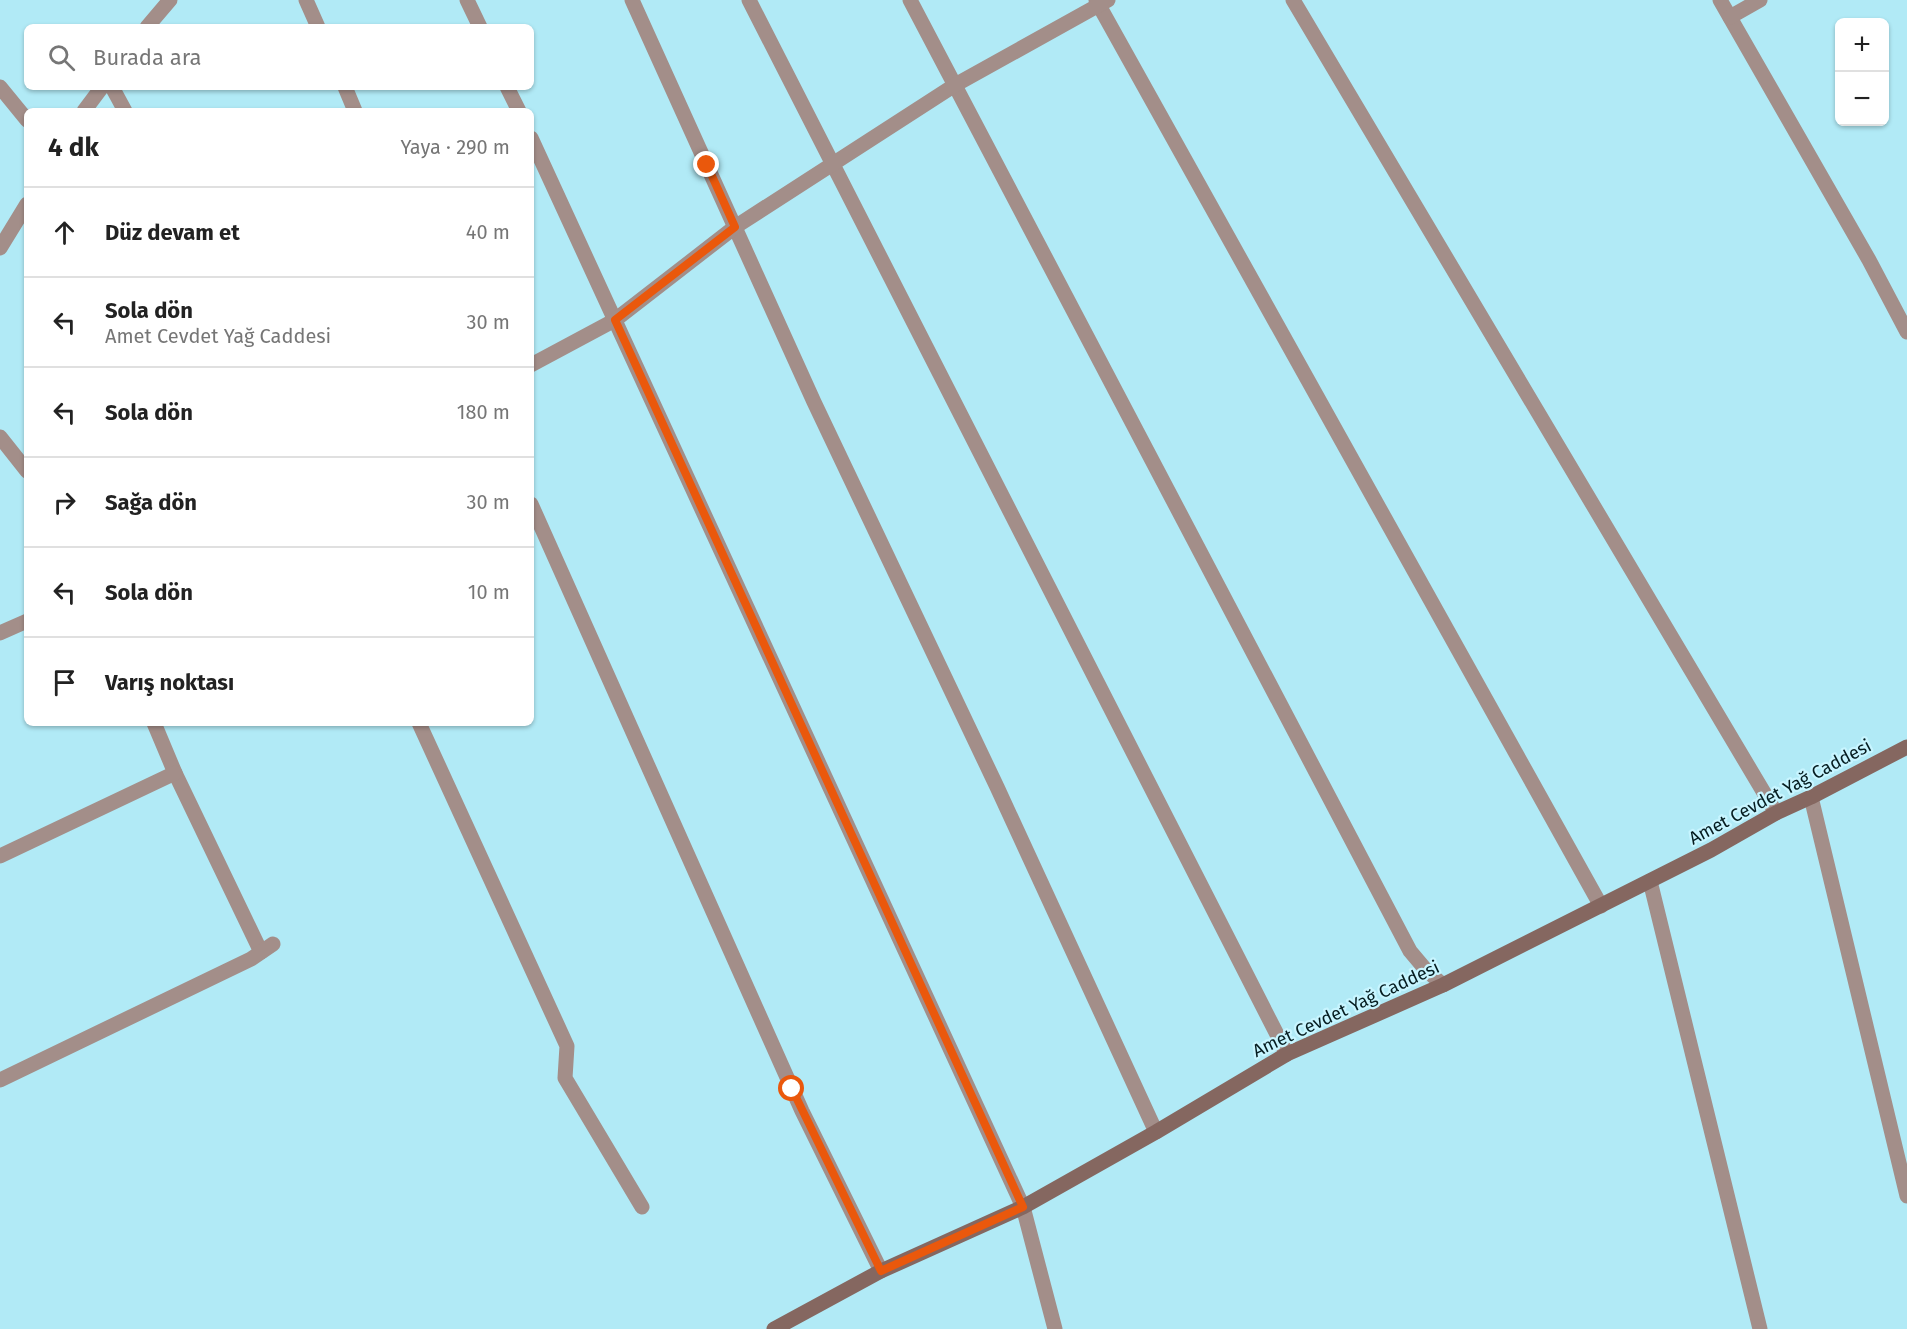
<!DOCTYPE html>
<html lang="tr">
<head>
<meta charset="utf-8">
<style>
  :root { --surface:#fff; --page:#f6f6f6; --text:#222; --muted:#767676; --line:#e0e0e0 }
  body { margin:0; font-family:"Fira Sans",sans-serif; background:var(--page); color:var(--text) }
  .controls { position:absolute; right:18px; top:18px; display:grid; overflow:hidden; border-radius:9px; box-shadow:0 2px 4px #0004 }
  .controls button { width:54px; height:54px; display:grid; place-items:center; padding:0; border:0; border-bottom:2px solid var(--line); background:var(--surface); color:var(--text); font:30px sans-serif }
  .stop { position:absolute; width:18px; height:18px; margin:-14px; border:4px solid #ea580c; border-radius:50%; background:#fff }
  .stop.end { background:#ea580c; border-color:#fff; box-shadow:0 2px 6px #0008 }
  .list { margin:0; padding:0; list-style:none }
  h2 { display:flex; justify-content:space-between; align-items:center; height:78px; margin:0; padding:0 24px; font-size:26px }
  h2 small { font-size:20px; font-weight:400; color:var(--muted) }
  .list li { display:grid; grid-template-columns:39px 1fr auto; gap:18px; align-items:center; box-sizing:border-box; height:90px; padding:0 24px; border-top:2px solid var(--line) }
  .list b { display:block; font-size:22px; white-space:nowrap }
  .list p { margin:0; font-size:20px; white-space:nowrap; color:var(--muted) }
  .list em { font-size:20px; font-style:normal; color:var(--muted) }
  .icon { flex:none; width:33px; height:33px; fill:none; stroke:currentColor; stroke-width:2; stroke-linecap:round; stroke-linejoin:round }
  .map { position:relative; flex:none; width:1907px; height:1329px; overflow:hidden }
  .search { position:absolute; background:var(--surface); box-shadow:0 2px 4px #0004; left:24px; top:24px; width:510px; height:66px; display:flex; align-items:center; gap:15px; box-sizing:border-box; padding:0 21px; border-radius:9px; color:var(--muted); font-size:22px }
  .panel { position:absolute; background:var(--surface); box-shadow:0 2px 4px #0004; left:24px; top:108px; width:510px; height:618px; border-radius:9px }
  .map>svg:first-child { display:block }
</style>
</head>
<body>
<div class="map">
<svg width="1907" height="1329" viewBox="0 0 1907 1329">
  <rect width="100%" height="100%" fill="#b1eaf6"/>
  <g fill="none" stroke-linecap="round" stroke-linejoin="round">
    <g stroke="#a38e89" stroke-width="15">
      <polyline points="306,0 318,27"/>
      <polyline points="467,0 480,27"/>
      <polyline points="632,0 814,402 997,787 1156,1132"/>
      <polyline points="749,0 1287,1054"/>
      <polyline points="910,0 1410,951 1426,970 1443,985"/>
      <polyline points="1096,0 1601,906"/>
      <polyline points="1293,0 1776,813"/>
      <polyline points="1720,0 1869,260 1907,332"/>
      <polyline points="1730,17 1760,0"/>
      <polyline points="147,27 170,0"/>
      <polyline points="0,87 27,120"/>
      <polyline points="112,87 125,111"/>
      <polyline points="345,87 355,111"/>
      <polyline points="507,87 519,111"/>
      <polyline points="84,111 102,87"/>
      <polyline points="531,138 1023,1207 1055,1329"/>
      <polyline points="0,248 27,204"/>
      <polyline points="531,365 615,320 735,227 955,85 1108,0"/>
      <polyline points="0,437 27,471"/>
      <polyline points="531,504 802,1111 881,1271"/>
      <polyline points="0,633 27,621"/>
      <polyline points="154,723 175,773 261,952"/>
      <polyline points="419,723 567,1046 565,1078 642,1207"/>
      <polyline points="1811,797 1907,1196"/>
      <polyline points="0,856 175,773"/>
      <polyline points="1650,881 1760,1329"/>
      <polyline points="0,1080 251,959 273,944"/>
    </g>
    <polyline stroke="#856760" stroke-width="15" points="774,1329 881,1271 1023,1207 1156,1132 1287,1054 1443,985 1711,850 1776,813 1811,797 1907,747"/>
  </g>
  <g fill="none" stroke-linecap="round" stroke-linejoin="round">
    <polyline stroke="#ea580c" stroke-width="8" points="707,165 735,227 615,320 1023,1207 881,1271 792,1089"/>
  </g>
  <g text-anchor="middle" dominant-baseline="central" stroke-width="4.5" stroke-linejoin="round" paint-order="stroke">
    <g font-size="18" fill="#051c20" stroke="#c8f5ff">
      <text transform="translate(1780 792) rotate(-28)">Amet Cevdet Yağ Caddesi</text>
      <text transform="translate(1346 1009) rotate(-25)">Amet Cevdet Yağ Caddesi</text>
    </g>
  </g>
</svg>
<div class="controls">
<button>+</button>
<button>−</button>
</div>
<div class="stop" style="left:792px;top:1089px"></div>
<div class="stop end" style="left:707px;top:165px"></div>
<div class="search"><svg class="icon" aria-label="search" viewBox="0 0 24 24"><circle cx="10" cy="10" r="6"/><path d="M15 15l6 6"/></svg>Burada ara</div>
<section class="panel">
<h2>4 dk<small>Yaya · 290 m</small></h2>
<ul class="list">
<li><svg class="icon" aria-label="ahead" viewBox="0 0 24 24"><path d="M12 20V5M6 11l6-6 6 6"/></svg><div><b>Düz devam et</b></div><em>40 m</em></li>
<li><svg class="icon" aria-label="left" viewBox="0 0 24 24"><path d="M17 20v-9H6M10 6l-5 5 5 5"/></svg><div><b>Sola dön</b><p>Amet Cevdet Yağ Caddesi</p></div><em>30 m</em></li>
<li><svg class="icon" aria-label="left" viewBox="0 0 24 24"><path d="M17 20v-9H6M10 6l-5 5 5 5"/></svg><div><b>Sola dön</b></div><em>180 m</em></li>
<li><svg class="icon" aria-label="right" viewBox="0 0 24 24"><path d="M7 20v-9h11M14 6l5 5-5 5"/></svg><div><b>Sağa dön</b></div><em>30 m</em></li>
<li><svg class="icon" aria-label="left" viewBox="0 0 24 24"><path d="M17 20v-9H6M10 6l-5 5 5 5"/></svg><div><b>Sola dön</b></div><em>10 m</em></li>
<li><svg class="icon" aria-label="arrive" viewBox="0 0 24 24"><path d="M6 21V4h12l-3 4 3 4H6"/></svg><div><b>Varış noktası</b></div></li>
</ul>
</section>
</div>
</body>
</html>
